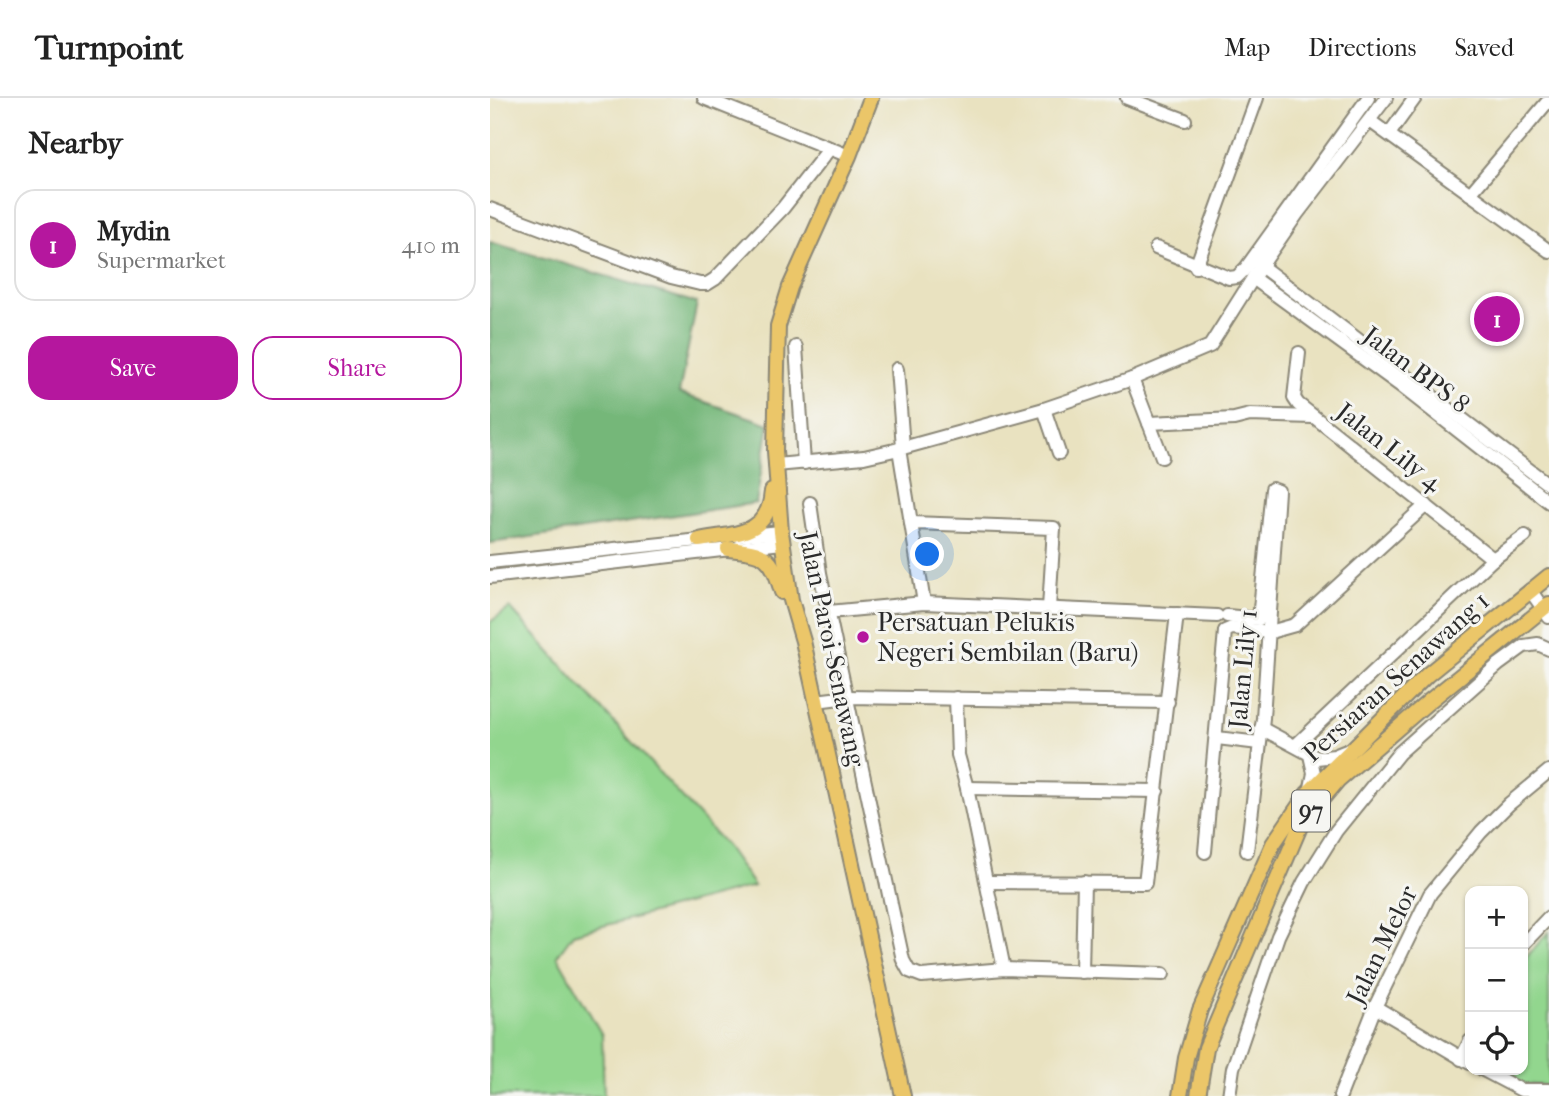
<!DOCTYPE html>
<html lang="en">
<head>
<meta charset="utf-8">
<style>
  :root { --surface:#fff; --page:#f2f2f2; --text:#222; --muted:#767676; --line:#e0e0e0; --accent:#b5179e }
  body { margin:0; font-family:"IM FELL French Canon",serif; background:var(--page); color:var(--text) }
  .controls { position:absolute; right:21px; bottom:21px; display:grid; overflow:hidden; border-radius:14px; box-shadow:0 2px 5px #0004 }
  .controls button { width:63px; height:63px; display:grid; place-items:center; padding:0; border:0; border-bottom:2px solid var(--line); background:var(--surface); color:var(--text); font:35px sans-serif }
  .you { position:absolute; left:438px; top:457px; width:24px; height:24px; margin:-18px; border:5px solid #fff; border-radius:50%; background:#1a73e8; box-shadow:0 0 0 10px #1a73e833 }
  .badge { display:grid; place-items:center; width:46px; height:46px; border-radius:50%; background:var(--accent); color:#fff; font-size:23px; font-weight:700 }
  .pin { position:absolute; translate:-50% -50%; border:4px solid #fff; box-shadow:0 2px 7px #0006 }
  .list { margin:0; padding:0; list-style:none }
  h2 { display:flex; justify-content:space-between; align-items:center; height:91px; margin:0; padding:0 28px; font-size:30px }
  h2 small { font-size:23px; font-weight:400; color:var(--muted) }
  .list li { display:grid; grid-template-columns:46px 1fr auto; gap:21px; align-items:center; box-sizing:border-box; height:112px; margin:0 14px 14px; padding:0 14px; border:2px solid var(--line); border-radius:21px }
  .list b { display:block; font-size:26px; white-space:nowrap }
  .list p { margin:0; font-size:23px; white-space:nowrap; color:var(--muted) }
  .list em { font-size:23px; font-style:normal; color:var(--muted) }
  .actions { display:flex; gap:14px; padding:21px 28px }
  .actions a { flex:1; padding:16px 0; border:2px solid var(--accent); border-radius:21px; text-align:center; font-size:24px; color:var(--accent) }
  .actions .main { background:var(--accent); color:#fff }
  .icon { flex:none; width:38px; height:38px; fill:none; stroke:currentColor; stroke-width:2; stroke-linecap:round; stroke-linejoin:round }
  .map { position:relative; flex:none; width:1059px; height:998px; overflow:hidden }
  header { display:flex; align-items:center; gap:42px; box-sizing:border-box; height:98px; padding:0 35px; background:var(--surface); border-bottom:2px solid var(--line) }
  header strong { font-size:33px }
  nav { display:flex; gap:38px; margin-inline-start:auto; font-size:24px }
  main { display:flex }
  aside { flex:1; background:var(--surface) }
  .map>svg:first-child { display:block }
</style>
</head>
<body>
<header>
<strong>Turnpoint</strong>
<nav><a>Map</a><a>Directions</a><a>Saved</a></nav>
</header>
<main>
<aside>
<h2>Nearby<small></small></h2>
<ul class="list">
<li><span class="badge">1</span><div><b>Mydin</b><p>Supermarket</p></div><em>410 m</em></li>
</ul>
<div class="actions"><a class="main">Save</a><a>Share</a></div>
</aside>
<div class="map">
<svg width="1059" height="998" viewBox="0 0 1059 998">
  <rect width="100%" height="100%" fill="#f6f6f2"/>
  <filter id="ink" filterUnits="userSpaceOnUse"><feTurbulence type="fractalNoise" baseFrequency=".0143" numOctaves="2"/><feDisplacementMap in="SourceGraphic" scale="14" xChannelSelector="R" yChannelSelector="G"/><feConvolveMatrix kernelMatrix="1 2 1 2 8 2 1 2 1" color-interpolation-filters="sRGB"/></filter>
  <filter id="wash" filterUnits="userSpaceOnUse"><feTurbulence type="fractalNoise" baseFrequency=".00686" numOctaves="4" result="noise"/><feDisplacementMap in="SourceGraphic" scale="28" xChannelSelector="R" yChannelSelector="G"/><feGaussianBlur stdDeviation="1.57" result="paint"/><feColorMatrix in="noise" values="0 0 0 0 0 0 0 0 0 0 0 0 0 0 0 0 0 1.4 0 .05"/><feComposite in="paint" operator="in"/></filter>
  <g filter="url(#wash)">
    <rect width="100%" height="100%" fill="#e9e2c0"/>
    <g fill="#92d68e" stroke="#5e805c" stroke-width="2">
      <polygon points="20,510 237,749 264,788 83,836 67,858 112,937 114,998 0,998 0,524"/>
      <polygon points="1059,833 1059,988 1033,986 999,972 1033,972 1033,863"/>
    </g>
    <polygon fill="#75b779" stroke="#507152" stroke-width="2" points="0,144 207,205 189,295 279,326 266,405 0,445"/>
  </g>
  <g filter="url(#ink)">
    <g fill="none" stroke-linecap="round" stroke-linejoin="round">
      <g stroke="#8a8676" stroke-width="16">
        <g id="minor">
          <polyline points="214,0 359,58"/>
          <polyline points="637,0 695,22"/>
          <polyline points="880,23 1059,153"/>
          <polyline points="899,36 925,0"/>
          <polyline points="980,96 1059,2"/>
          <polyline points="0,111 181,179 210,186 217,186 225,181 293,110 340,50"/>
          <polyline points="666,150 739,180 747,179 756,170 878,0"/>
          <polyline points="771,168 1059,387"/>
          <polyline points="706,169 767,0"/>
          <polyline points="763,180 911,288 1059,404"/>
          <polyline points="306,249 314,365"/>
          <polyline points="809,255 804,300 808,306 1003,461"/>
          <polyline points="407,271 413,349"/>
          <polyline points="642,281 672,359"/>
          <polyline points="554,311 569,355"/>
          <polyline points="659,325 744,321 760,317 823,319"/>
          <polyline points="409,351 434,505"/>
          <polyline points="286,367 374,359 409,351 554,311 642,281 720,248 763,180 807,116 896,0"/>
          <polyline points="320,405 330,475 413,862 419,873 432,878 514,871 673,876"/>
          <polyline points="421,425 564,430 559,510"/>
          <polyline points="248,438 291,434"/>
          <polyline points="0,464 219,441"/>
          <polyline points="0,479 292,445"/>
          <polyline points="1040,492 1059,519"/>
          <polyline points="339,514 434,505 727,518"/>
          <polyline points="737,518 769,521 782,391 788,393 773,620 757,753"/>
          <polyline points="466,600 468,657 477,690 514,871"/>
          <polyline points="326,603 358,599 678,604"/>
          <polyline points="771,630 827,660 844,658 859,652"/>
          <polyline points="727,640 769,645"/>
          <polyline points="806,647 1003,461 1035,438"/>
          <polyline points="820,657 824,675 821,690"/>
          <polyline points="477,690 667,693"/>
          <polyline points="715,754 735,533 742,530 780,534 805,527 936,407"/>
          <polyline points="497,784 655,785 687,516"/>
          <polyline points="1033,846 1059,819"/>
          <polyline points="592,874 594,784"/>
          <polyline points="885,909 980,965"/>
          <polyline points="971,961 980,943"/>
          <polyline points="993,972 1031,992 1059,992"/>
          <polyline points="739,998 743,970 788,838 814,784 846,733 909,655 1008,567 1034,548 1048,546 1059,551"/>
          <polyline points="850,998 885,909 940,796 991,734 1019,706 1059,673"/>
        </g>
      </g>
      <g stroke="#8a8676" stroke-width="18">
        <g id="major">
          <polyline points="381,0 359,58 300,189 288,228 285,353 291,434 301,502 313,543 413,998"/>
          <path d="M209,442C245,435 279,438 282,393"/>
          <path d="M238,451C276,455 281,457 292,494"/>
          <polyline points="690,998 696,960 710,912 783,746 817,696 937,577 1059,478"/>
          <polyline points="708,998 716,950 811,726 848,682 937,605 1059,506"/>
        </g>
      </g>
      <use href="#minor" stroke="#fff" stroke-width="12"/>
      <use href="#major" stroke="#ebc669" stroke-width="14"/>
    </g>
  </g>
  <circle fill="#b5179e" stroke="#f6f6f2" stroke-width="2.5" cx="373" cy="539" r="7"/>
  <g text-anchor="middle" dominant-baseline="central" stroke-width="6" stroke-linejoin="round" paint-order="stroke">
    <rect fill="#f6f6f2" stroke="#686867" stroke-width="2" x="802" y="692.5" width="38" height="41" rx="5"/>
    <g font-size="24" font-weight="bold" fill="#2b2b2b">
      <text x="821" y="713">97</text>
    </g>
    <g font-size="26" fill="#2b2b2b" stroke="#f6f6f2">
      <text transform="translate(926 272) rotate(37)">Jalan BPS 8</text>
      <text transform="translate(899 349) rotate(38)">Jalan Lily 4</text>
      <text transform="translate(342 551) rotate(78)">Jalan Paroi-Senawang</text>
      <text transform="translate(753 571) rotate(-85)">Jalan Lily 1</text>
      <text transform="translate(906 579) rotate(-42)">Persiaran Senawang 1</text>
      <text transform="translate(892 847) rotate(-64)">Jalan Melor</text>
    </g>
    <g font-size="26" fill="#2b2b2b" stroke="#f6f6f2" text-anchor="start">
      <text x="387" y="524">Persatuan Pelukis<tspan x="387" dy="30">Negeri Sembilan (Baru)</tspan></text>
    </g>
  </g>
</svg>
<div class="controls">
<button>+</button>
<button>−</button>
<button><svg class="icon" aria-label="locate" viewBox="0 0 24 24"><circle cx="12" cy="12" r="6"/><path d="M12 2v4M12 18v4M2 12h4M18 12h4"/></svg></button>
</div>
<div class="you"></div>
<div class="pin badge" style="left:1007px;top:221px">1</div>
</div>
</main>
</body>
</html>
